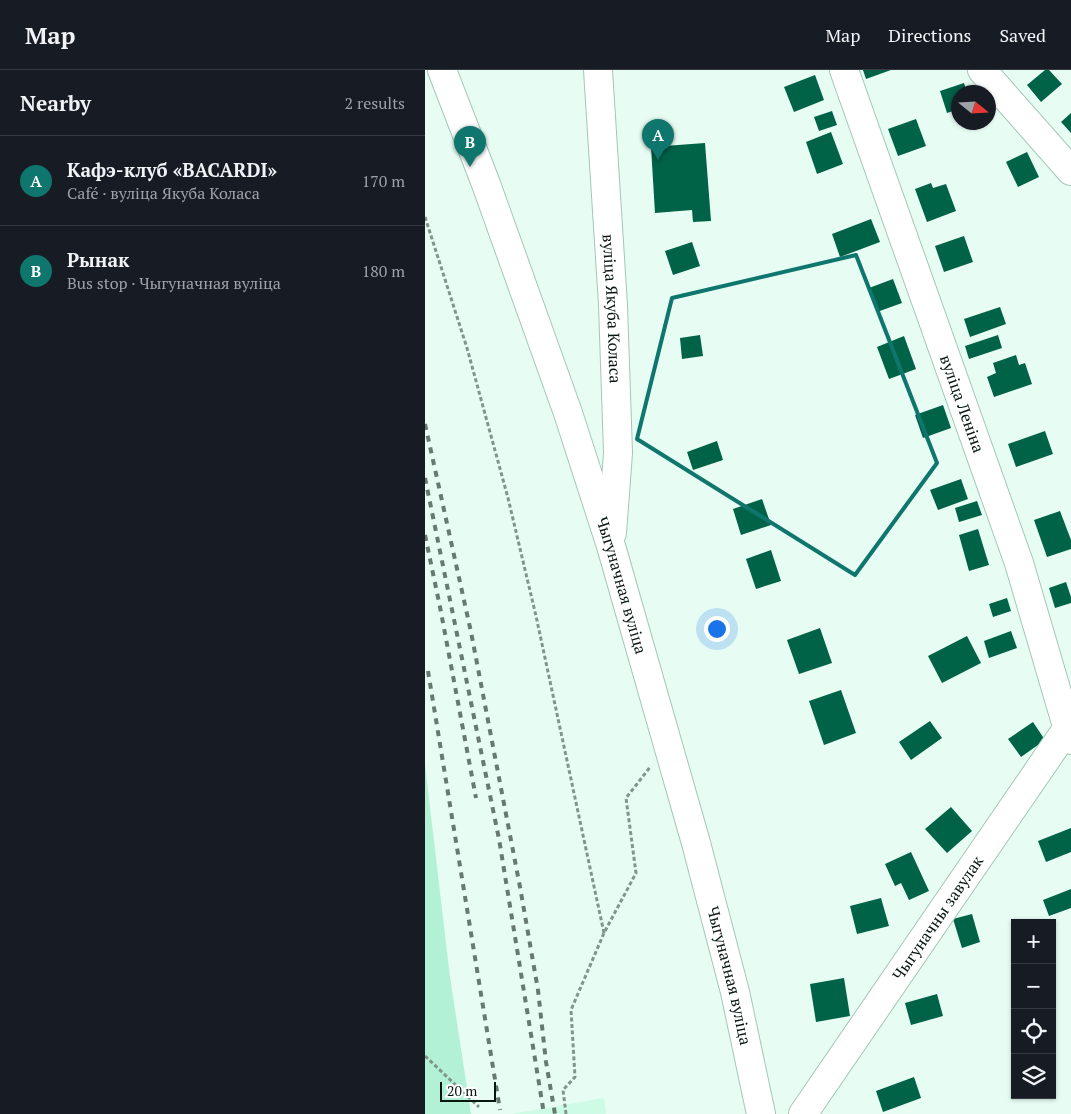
<!DOCTYPE html>
<html lang="en">
<head>
<meta charset="utf-8">
<style>
  :root { --surface:#171b24; --page:#20242c; --text:#f1f3f6; --muted:#9ea1a6; --line:#363941; --accent:#0f766e }
  body { margin:0; font-family:"PT Serif",serif; background:var(--page); color:var(--text) }
  .controls { position:absolute; right:15px; bottom:15px; display:grid; overflow:hidden; border-radius:0px; box-shadow:0 1px 4px #0004 }
  .controls button { width:45px; height:45px; display:grid; place-items:center; padding:0; border:0; border-bottom:1px solid var(--line); background:var(--surface); color:var(--text); font:25px sans-serif }
  .compass { position:absolute; left:526px; top:15px; width:45px; height:45px; border-radius:50%; background:var(--surface); box-shadow:0 1px 4px #0004; rotate:108deg }
  .scale { position:absolute; left:15px; bottom:12px; width:56px; box-sizing:border-box; padding-left:5px; border:2px solid #091711; border-top:0; font-size:14px; line-height:18px; white-space:nowrap; color:#091711; -webkit-text-stroke:4px #fff; paint-order:stroke }
  .you { position:absolute; left:291px; top:558px; width:18px; height:18px; margin:-12px; border:4px solid #fff; border-radius:50%; background:#1a73e8; box-shadow:0 0 0 8px #1a73e833 }
  .badge { display:grid; place-items:center; width:32px; height:32px; border-radius:50%; background:var(--accent); color:#fff; font-size:16px; font-weight:700 }
  .pin { position:absolute; translate:-50% -41px; filter:drop-shadow(0 1px 2px #0008) }
  .pin::after { content:''; position:absolute; top:26px; width:18px; height:15px; background:inherit; clip-path:polygon(0 0,100% 0,50% 100%) }
  .list { margin:0; padding:0; list-style:none }
  h2 { display:flex; justify-content:space-between; align-items:center; height:65px; margin:0; padding:0 20px; font-size:21px }
  h2 small { font-size:16px; font-weight:400; color:var(--muted) }
  .list li { display:grid; grid-template-columns:32px 1fr auto; gap:15px; align-items:center; box-sizing:border-box; height:90px; padding:0 20px; border-top:1px solid var(--line) }
  .list b { display:block; font-size:19px; white-space:nowrap }
  .list p { margin:0; font-size:16px; white-space:nowrap; color:var(--muted) }
  .list em { font-size:16px; font-style:normal; color:var(--muted) }
  .icon { flex:none; width:28px; height:28px; fill:none; stroke:currentColor; stroke-width:2; stroke-linecap:round; stroke-linejoin:round }
  .map { position:relative; flex:none; width:646px; height:1044px; overflow:hidden }
  header { display:flex; align-items:center; gap:30px; box-sizing:border-box; height:70px; padding:0 25px; background:var(--surface); border-bottom:1px solid var(--line) }
  header strong { font-size:24px }
  nav { display:flex; gap:28px; margin-inline-start:auto; font-size:18px }
  main { display:flex }
  aside { flex:1; background:var(--surface) }
  .map>svg:first-child { display:block }
</style>
</head>
<body>
<header>
<strong>Map</strong>
<nav><a>Map</a><a>Directions</a><a>Saved</a></nav>
</header>
<main>
<aside>
<h2>Nearby<small>2 results</small></h2>
<ul class="list">
<li><span class="badge">A</span><div><b>Кафэ-клуб «BACARDI»</b><p>Café · вуліца Якуба Коласа</p></div><em>170 m</em></li>
<li><span class="badge">B</span><div><b>Рынак</b><p>Bus stop · Чыгуначная вуліца</p></div><em>180 m</em></li>
</ul>
</aside>
<div class="map">
<svg width="646" height="1044" viewBox="0 0 646 1044">
  <rect width="100%" height="100%" fill="#e7fdf3"/>
  <polygon fill="#cdfbe6" points="179,1028 181,1044 86,1044"/>
  <polygon fill="#b2f1d5" points="0,695 25,907 46,1044 0,1044"/>
  <g fill="#006246">
    <polygon points="438,0 466,0 441,9"/>
    <polygon points="620,0 624,0 637,14 616,32 602,15"/>
    <polygon points="390,5 399,30 369,42 359,17"/>
    <polygon points="539,13 542,22 534,22 534,39 522,43 515,21"/>
    <polygon points="407,41 412,55 394,61 389,47"/>
    <polygon points="646,43 646,63 636,52"/>
    <polygon points="491,49 501,76 473,86 463,59"/>
    <polygon points="406,62 418,94 392,104 381,72"/>
    <polygon points="280,73 286,151 268,152 267,140 230,143 226,77"/>
    <polygon points="602,82 614,107 593,117 581,92"/>
    <polygon points="506,113 508,118 521,114 531,141 502,152 490,119"/>
    <polygon points="446,149 455,172 415,187 407,164"/>
    <polygon points="539,166 548,192 519,202 510,176"/>
    <polygon points="267,172 275,196 248,205 240,181"/>
    <polygon points="468,209 477,233 452,242 444,218"/>
    <polygon points="575,237 581,254 545,267 539,249"/>
    <polygon points="275,265 278,286 257,289 255,268"/>
    <polygon points="573,265 577,278 544,289 540,276"/>
    <polygon points="479,266 491,299 464,309 452,277"/>
    <polygon points="591,285 594,295 600,293 607,314 569,327 562,307 571,303 568,293"/>
    <polygon points="518,335 526,358 498,368 490,345"/>
    <polygon points="620,361 628,384 591,397 583,374"/>
    <polygon points="292,371 298,390 268,400 262,382"/>
    <polygon points="536,409 543,429 513,440 505,420"/>
    <polygon points="337,429 346,455 316,465 308,439"/>
    <polygon points="552,431 557,445 534,452 530,438"/>
    <polygon points="635,441 646,470 646,479 622,487 609,450"/>
    <polygon points="553,459 564,495 544,501 534,465"/>
    <polygon points="346,480 356,511 331,519 321,489"/>
    <polygon points="641,512 646,527 646,533 630,538 624,518"/>
    <polygon points="582,528 586,541 568,547 564,534"/>
    <polygon points="395,558 407,593 374,604 362,570"/>
    <polygon points="586,561 592,578 564,588 559,571"/>
    <polygon points="542,566 556,593 517,613 503,586"/>
    <polygon points="416,620 431,663 399,675 384,631"/>
    <polygon points="505,651 517,668 486,690 474,672"/>
    <polygon points="608,652 620,670 596,687 583,669"/>
    <polygon points="526,737 547,761 522,783 500,759"/>
    <polygon points="646,758 646,782 621,792 613,771"/>
    <polygon points="486,782 504,821 484,830 476,813 470,816 460,794"/>
    <polygon points="646,819 646,838 624,846 618,830"/>
    <polygon points="456,828 464,856 432,864 425,836"/>
    <polygon points="547,844 555,872 537,878 528,849"/>
    <polygon points="419,908 425,946 391,952 385,914"/>
    <polygon points="512,924 518,946 486,955 480,933"/>
    <polygon points="489,1007 496,1028 458,1042 451,1021"/>
  </g>
  <g fill="none" stroke-linecap="round" stroke-linejoin="round">
    <g stroke="#a3c7b7" stroke-width="30">
      <g id="minor">
        <path id="s1" d="M17,0L61,114L143,343L186,476L271,773L310,922L336,1044"/>
        <path id="s2" d="M173,0L188,235L193,383L187,463"/>
        <path id="s3" d="M419,0L594,493L646,670"/>
        <polyline points="557,0 646,101"/>
        <path id="s4" d="M378,1044L646,653"/>
      </g>
    </g>
    <g stroke="#82958c" stroke-width="3" stroke-dasharray="4 2.5" stroke-linecap="butt">
      <polyline points="0,147 42,278 83,428 111,546 179,863"/>
      <polyline points="0,986 54,1037"/>
      <polyline points="141,1044 138,1020 150,1007 146,940 179,863 211,803 201,728 226,696"/>
    </g>
    <use href="#minor" stroke="#fff" stroke-width="28"/>
    <g stroke="#687972" stroke-width="4" stroke-dasharray="6 6" stroke-linecap="butt">
      <polyline points="0,354 46,562 95,817 113,920 121,992 130,1044"/>
      <polyline points="0,408 74,769 119,1044"/>
      <polyline points="0,465 15,537 51,728"/>
      <polyline points="3,601 75,1040"/>
    </g>
  </g>
  <path fill="none" stroke="#0f766e" stroke-width="4" stroke-linejoin="round" d="M431,185L512,393L430,505L212,369L247,228Z"/>
  <g text-anchor="middle" dominant-baseline="central" stroke-width="5" stroke-linejoin="round" paint-order="stroke">
    <g font-size="16" fill="#091711" stroke="#fff">
      <text stroke="none"><textPath href="#s2" startOffset="239">вуліца Якуба Коласа</textPath></text>
      <text stroke="none"><textPath href="#s3" startOffset="354">вуліца Леніна</textPath></text>
      <text stroke="none"><textPath href="#s1" startOffset="546">Чыгуначная вуліца</textPath></text>
      <text stroke="none"><textPath href="#s4" startOffset="238">Чыгуначны завулак</textPath></text>
      <text stroke="none"><textPath href="#s1" startOffset="951">Чыгуначная вуліца</textPath></text>
    </g>
  </g>
</svg>
<div class="controls">
<button>+</button>
<button>−</button>
<button><svg class="icon" aria-label="locate" viewBox="0 0 24 24"><circle cx="12" cy="12" r="6"/><path d="M12 2v4M12 18v4M2 12h4M18 12h4"/></svg></button>
<button><svg class="icon" aria-label="layers" viewBox="0 0 24 24"><path d="M12 4l9 5-9 5-9-5zM3 14l9 5 9-5"/></svg></button>
</div>
<svg class="compass" viewBox="-18 -18 36 36"><path d="M0-13l5 13h-10z" fill="#e53935"/><path d="M0 13l5-13h-10z" fill="#9ea1a6"/></svg>
<div class="scale">20 m</div>
<div class="you"></div>
<div class="pin badge" style="left:233px;top:90px">A</div>
<div class="pin badge" style="left:45px;top:97px">B</div>
</div>
</main>
</body>
</html>
